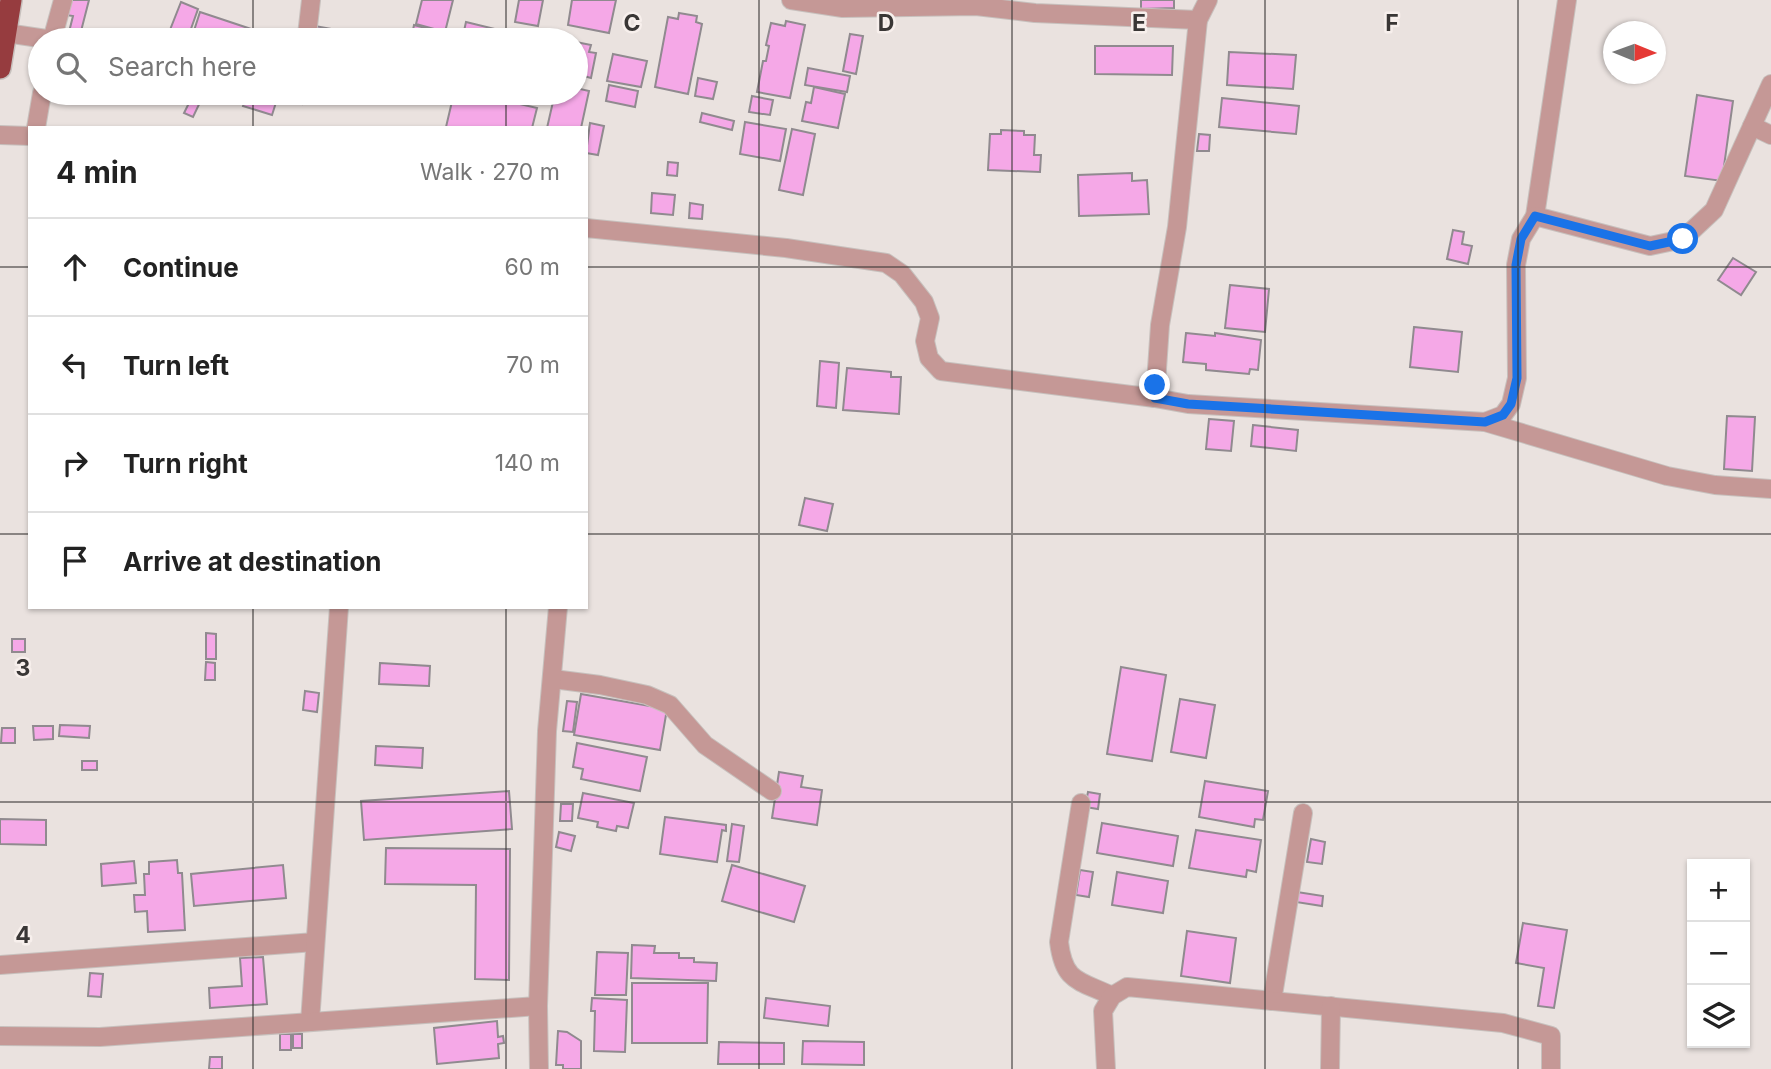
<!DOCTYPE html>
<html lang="en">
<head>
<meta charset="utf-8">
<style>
  :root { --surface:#fff; --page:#f2f2f2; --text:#222; --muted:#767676; --line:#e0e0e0 }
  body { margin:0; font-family:Inter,sans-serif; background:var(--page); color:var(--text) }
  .controls { position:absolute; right:21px; bottom:21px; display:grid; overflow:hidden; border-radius:0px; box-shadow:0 2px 5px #0004 }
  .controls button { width:63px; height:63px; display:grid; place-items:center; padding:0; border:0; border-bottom:2px solid var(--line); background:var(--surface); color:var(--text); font:35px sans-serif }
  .compass { position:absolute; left:1603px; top:21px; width:63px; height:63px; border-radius:50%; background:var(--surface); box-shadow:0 2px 5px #0004; rotate:91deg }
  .stop { position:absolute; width:21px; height:21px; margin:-16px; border:5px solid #1a73e8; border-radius:50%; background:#fff }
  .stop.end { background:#1a73e8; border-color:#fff; box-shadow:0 2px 7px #0008 }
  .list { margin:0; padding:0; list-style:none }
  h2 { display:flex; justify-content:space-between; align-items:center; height:91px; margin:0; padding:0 28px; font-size:30px }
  h2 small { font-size:23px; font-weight:400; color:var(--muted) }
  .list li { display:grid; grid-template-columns:46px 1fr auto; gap:21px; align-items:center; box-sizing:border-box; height:98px; padding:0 28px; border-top:2px solid var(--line) }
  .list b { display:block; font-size:26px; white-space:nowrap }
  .list em { font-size:23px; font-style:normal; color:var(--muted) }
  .icon { flex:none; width:38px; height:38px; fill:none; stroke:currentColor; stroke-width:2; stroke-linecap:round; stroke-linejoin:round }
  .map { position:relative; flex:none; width:1771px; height:1069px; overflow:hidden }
  .search { position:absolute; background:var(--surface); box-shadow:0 2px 5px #0004; left:28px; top:28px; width:560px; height:77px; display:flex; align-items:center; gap:18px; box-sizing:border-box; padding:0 24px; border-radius:38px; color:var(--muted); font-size:26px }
  .panel { position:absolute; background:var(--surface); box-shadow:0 2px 5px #0004; left:28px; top:126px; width:560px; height:483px; border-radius:0px }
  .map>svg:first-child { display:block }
</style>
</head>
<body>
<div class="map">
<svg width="1771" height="1069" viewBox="0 0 1771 1069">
  <rect width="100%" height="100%" fill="#eae2df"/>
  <g fill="#f5a8e7" stroke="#908a8f" stroke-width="2">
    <polygon points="70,0 89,0 79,39 68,36 73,16 66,15"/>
    <polygon points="422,0 453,0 445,32 416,24"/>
    <polygon points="519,0 543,0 538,26 515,22"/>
    <polygon points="572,0 616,0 609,33 568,25"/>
    <polygon points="1141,0 1174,0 1174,8 1141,9"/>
    <polygon points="181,2 198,9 187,40 166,40"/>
    <polygon points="200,12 257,31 254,40 191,40"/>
    <polygon points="679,13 697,16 696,22 702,24 688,94 655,87 668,17 678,19"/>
    <polygon points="786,21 805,25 790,98 757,92 763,61 766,61 769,46 766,45 771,23 785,26"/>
    <polygon points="466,22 503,31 501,40 462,40"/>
    <polygon points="414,25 456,36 455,40 411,40"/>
    <polygon points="315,26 348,32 346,40 312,40"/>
    <polygon points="357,30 405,40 355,40"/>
    <polygon points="526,30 538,32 536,38 546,40 510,40 512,32 525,35"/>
    <polygon points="146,31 163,35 161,40 143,40"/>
    <polygon points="850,34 863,36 856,74 843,71"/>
    <polygon points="576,42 591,45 589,52 596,53 591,78 576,74"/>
    <polygon points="1095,46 1173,46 1172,75 1095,74"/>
    <polygon points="1229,52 1296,55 1293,89 1227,85"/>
    <polygon points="613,54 647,61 641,87 607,81"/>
    <polygon points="808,68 850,76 847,92 805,85"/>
    <polygon points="698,78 717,82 713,99 695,96"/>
    <polygon points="609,85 638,91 635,107 606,101"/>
    <polygon points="814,87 845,94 838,128 802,121 806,102 811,103"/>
    <polygon points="576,88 589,91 581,128 547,128 555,93 576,93"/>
    <polygon points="194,93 203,96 193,117 184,113"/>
    <polygon points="247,93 279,93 272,115 243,106"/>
    <polygon points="287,93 305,95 302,104 285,98"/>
    <polygon points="454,93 472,93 537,108 532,128 446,127"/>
    <polygon points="1697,95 1733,101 1722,181 1685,176"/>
    <polygon points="752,96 773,100 770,115 749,112"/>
    <polygon points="1222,98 1299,106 1296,134 1219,127"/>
    <polygon points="702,113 734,121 732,130 700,122"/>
    <polygon points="745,122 786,129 780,161 740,154"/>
    <polygon points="590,123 604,126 598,155 586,153"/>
    <polygon points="792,129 815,134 803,195 779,190"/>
    <polygon points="1001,130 1024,131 1024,135 1035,135 1034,155 1041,155 1040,172 988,170 990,134 1001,134"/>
    <polygon points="1199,134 1210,135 1209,151 1197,151"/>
    <polygon points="668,162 678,163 677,176 667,175"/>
    <polygon points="1132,173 1132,181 1147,180 1149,214 1079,216 1078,175"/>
    <polygon points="652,193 675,195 673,215 651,213"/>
    <polygon points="690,203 703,205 702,219 689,218"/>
    <polygon points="1453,230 1464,232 1462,244 1472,246 1468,264 1447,259"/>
    <polygon points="1733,258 1756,272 1741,295 1718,280"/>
    <polygon points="1230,285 1269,289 1265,332 1225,328"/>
    <polygon points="1414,327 1462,332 1458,372 1410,367"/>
    <polygon points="1186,333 1215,336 1215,333 1261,340 1258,370 1250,369 1249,374 1206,370 1206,364 1183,362"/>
    <polygon points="820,361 839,363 836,408 817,406"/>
    <polygon points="847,368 891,372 891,377 901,377 899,414 843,410"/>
    <polygon points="1727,416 1755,417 1752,471 1724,469"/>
    <polygon points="1209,419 1234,421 1231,451 1206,449"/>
    <polygon points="1253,425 1298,430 1296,451 1251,446"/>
    <polygon points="805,498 833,504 827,531 799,525"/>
    <polygon points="206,633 216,634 216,659 206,659"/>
    <rect x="12" y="639" width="13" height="13"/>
    <polygon points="206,662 215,663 215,680 205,680"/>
    <polygon points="380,663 430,666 429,686 379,684"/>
    <polygon points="1121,667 1166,675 1152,761 1107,754"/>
    <polygon points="305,691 319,693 317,712 303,710"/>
    <polygon points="581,694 667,709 660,750 574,735"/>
    <polygon points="1180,699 1215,705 1206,758 1171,752"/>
    <polygon points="567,701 577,702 573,732 563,731"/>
    <polygon points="60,725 90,726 89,738 59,736"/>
    <polygon points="33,726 53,726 53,739 34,740"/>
    <polygon points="2,728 15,728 15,743 1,743"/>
    <polygon points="577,743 647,757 640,791 581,779 583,769 573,767"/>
    <polygon points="376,746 423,748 422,768 375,765"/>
    <rect x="82" y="761" width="15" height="9"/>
    <polygon points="779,772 803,776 801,787 822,790 817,825 772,818"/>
    <polygon points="1205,781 1268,791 1263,820 1255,819 1254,827 1199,817"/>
    <polygon points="509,791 512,829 364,840 361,801"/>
    <polygon points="1088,792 1100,794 1098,809 1085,807"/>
    <polygon points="583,793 634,803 628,828 617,826 616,831 597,827 598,822 578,818"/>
    <polygon points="561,804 573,804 572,821 560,821"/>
    <polygon points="665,817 726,825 726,831 722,830 717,862 660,854"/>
    <polygon points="0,819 46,820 46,845 0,844"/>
    <polygon points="1102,823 1178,836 1173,866 1097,853"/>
    <polygon points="732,824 744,826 739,862 727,861"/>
    <polygon points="1196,830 1261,840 1256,872 1247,870 1246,877 1189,868"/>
    <polygon points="559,832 575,836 571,851 556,847"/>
    <polygon points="1311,839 1325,842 1322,864 1307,862"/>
    <polygon points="386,848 510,849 509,980 475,979 476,885 385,884"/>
    <polygon points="177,860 178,873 182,873 185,930 148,932 147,911 135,912 134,895 145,895 144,874 149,874 149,862"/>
    <polygon points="134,861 136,883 102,886 101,864"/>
    <polygon points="283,865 286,898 194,906 191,874"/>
    <polygon points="732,865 805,886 794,922 722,901"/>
    <polygon points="1080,870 1093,872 1089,897 1076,895"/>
    <polygon points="1117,872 1168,881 1163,913 1112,905"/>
    <polygon points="1297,892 1323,896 1322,906 1296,902"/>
    <polygon points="1523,923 1567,930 1554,1008 1538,1006 1544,968 1516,963"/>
    <polygon points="1187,931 1236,938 1230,983 1181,976"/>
    <polygon points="632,945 655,946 654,953 679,953 679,958 694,958 694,962 717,963 716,981 631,978"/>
    <polygon points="597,952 628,953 626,995 595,995"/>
    <polygon points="263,957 267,1004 210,1008 209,988 242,986 240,958"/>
    <polygon points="90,973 103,974 101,997 88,996"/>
    <polygon points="632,983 708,983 707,1043 632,1043"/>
    <polygon points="592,998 627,1000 625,1052 594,1051 595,1011 591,1011"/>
    <polygon points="766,998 830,1006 828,1026 764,1018"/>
    <polygon points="497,1021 498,1037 503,1036 504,1043 498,1044 499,1058 437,1064 434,1028"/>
    <polygon points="558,1031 567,1032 581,1041 581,1069 563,1069 563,1065 556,1065"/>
    <rect x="280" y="1034" width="11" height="16"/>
    <rect x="293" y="1034" width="9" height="14"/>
    <polygon points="803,1041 864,1042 864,1065 802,1064"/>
    <polygon points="719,1042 784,1043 784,1064 718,1064"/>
    <polygon points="210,1057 222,1057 222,1069 209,1069"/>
  </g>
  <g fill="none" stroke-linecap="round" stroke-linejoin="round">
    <g stroke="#c7c0bd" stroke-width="20">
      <g id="minor">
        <polyline points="791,0 843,8 976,6 1035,13 1198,20"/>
        <polyline points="1208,0 1198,20 1177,227 1160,325 1155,398 1188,404 1485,422 1503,415 1511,404 1517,378 1516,265 1521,239 1535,216 1567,0"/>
        <polyline points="6,33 53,40"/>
        <polyline points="307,35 311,0"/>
        <polyline points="52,40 63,0"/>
        <polyline points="1752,126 1771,135"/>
        <polyline points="36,128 42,93"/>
        <polyline points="0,135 30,136"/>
        <polyline points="1535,216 1650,246 1683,239 1714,210 1771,84"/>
        <polyline points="586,228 786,248 886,263 902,274 924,302 930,318 925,341 929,358 941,371 1155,398"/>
        <polyline points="1485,422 1667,476 1715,485 1771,489"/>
        <polyline points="553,679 600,685 647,695 670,705 705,745 772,791"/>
        <path d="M1081,803L1059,942C1064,983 1079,980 1112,996"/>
        <polyline points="0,965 315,942"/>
        <polyline points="1272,1001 1303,813"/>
        <polyline points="310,1022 339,607"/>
        <polyline points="0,1036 100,1037 538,1006"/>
        <polyline points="539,1069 538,1006 547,731 558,607"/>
        <polyline points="1106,1069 1103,1011 1112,996 1127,987 1503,1023 1551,1036 1551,1069"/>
        <polyline points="1330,1069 1331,1006"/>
      </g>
    </g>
    <g stroke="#c7c0bd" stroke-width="24">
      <polyline id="highway" points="0,68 11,0"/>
    </g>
    <use href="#minor" stroke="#c59896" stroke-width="18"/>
    <use href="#highway" stroke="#963c3f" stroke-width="21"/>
  </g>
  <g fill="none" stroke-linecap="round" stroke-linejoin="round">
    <polyline stroke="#1a73e8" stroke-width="9" points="1155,385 1155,398 1188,404 1485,422 1503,415 1511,404 1517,378 1516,265 1521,239 1535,216 1650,246 1683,239"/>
  </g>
  <path fill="none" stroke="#393635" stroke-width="2" stroke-opacity="0.55" d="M253,0V40M506,0V40M759,0V1069M1012,0V1069M1265,0V1069M1518,0V1069M253,93V128M506,93V128M0,267H30M586,267H1771M0,534H30M586,534H1771M253,607V1069M506,607V1069M0,802H1771"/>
  <g font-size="23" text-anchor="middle" font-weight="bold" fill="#393635" stroke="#f7efec" stroke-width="5" stroke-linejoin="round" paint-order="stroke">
    <text x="632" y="31">C</text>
    <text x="886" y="31">D</text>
    <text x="1139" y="31">E</text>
    <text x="1392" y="31">F</text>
    <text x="23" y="676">3</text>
    <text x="23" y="943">4</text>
  </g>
</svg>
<div class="controls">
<button>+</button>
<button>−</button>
<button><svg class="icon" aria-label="layers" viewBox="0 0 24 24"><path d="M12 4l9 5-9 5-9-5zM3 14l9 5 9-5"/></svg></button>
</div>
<svg class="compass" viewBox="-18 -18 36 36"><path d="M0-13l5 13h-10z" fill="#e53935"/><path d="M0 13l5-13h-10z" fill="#767676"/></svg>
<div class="stop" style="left:1683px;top:239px"></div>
<div class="stop end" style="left:1155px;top:385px"></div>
<div class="search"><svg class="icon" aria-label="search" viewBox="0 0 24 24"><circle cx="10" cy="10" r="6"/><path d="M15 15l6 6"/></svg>Search here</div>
<section class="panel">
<h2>4 min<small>Walk · 270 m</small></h2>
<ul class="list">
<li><svg class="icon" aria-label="ahead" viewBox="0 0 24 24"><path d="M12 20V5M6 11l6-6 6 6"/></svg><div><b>Continue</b></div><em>60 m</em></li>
<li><svg class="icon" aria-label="left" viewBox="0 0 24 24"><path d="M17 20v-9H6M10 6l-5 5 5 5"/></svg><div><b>Turn left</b></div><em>70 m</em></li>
<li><svg class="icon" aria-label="right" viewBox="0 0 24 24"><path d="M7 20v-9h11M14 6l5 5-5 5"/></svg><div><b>Turn right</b></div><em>140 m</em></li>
<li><svg class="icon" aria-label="arrive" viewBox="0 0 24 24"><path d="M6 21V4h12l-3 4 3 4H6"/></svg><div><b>Arrive at destination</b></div></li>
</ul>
</section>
</div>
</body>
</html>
